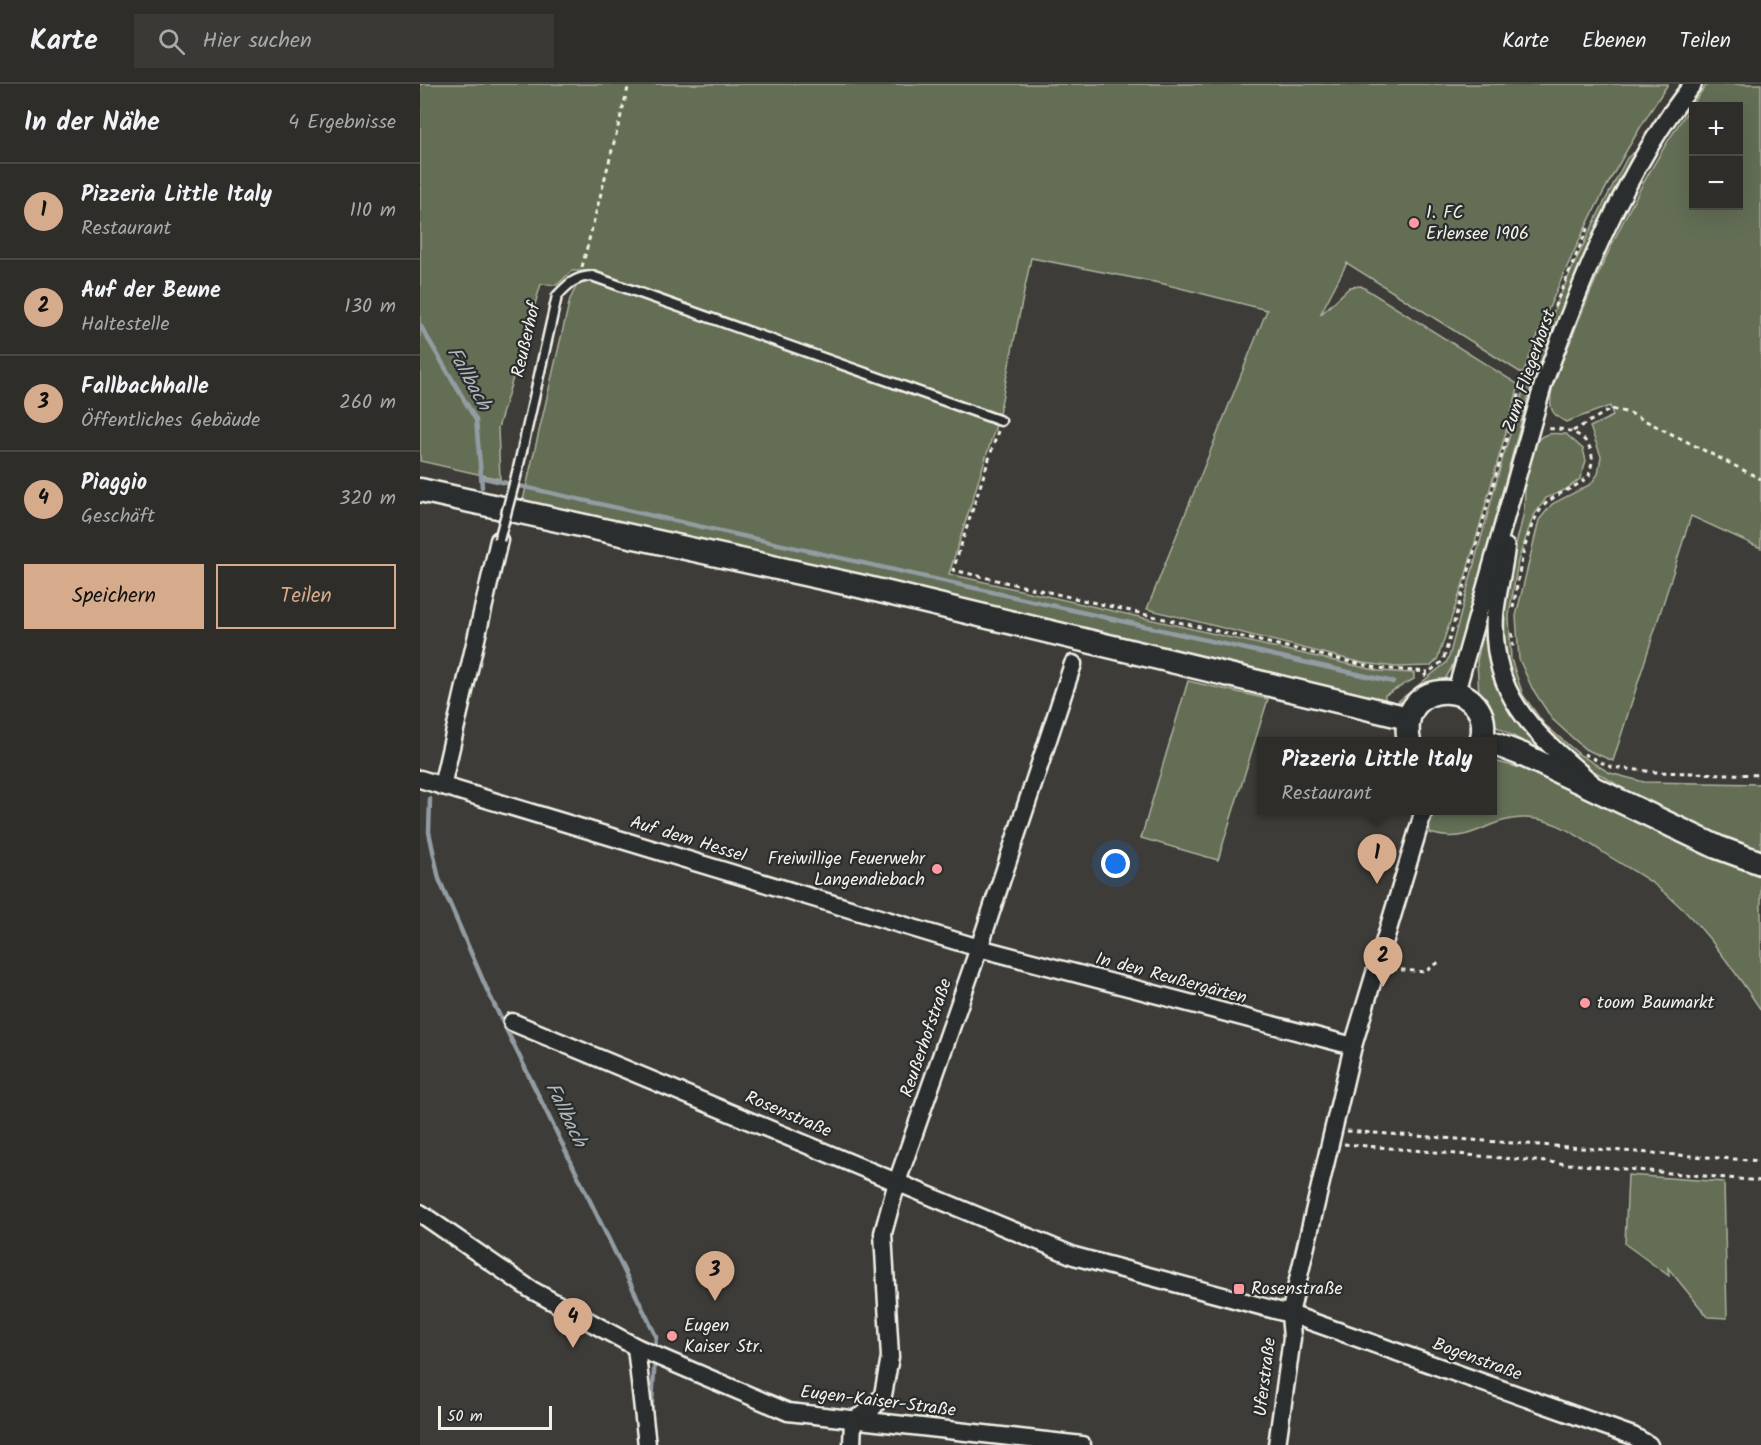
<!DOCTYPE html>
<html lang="de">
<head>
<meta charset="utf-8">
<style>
  :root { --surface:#2e2d2a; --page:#3a3936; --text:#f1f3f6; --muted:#a7a8a8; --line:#494947; --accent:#d6ab8b }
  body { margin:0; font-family:Kalam,sans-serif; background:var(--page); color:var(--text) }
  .controls { position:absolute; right:18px; top:18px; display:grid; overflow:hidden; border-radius:0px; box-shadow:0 6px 24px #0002 }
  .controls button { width:54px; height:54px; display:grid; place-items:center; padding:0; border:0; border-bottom:2px solid var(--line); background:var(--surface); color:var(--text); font:30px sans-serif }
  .scale { position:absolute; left:18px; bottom:15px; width:114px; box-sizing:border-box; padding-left:6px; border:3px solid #f4f1e8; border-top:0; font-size:16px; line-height:21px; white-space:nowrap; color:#f4f1e8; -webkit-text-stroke:4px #2a2d2e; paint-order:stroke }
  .you { position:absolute; left:696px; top:780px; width:21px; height:21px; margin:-15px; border:4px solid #fff; border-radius:50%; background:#1a73e8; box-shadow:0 0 0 9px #1a73e833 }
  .badge { display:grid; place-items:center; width:39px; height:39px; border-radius:50%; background:var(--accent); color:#111; font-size:20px; font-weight:700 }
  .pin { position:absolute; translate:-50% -50px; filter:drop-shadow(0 2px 3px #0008) }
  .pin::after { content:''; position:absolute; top:32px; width:21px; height:18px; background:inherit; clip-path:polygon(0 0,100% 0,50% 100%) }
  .popup { position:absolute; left:837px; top:653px; width:240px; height:78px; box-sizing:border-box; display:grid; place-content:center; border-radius:0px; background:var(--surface); filter:drop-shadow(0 2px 4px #0005); font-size:20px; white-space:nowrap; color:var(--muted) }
  .popup b { font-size:22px; color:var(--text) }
  .popup::after { content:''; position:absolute; left:50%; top:100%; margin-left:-12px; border:12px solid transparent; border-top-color:var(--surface) }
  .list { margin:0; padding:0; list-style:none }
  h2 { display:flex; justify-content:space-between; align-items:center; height:78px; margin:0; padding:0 24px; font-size:26px }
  h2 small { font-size:20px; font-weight:400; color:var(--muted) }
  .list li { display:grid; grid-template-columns:39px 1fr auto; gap:18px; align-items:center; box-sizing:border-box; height:96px; padding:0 24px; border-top:2px solid var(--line) }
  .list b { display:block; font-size:22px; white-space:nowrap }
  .list p { margin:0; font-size:20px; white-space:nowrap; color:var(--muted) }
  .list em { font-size:20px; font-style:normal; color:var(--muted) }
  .actions { display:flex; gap:12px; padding:18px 24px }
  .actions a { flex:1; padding:14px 0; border:2px solid var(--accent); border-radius:0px; text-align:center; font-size:21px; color:var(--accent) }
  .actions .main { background:var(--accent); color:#111 }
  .icon { flex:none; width:33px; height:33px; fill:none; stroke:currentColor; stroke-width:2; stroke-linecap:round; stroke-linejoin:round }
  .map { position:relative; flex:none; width:1341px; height:1361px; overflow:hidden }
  header { display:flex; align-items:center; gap:36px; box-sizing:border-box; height:84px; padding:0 30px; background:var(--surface); border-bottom:2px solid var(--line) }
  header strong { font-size:28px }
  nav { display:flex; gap:33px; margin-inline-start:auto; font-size:21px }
  .search { width:420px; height:54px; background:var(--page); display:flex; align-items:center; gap:15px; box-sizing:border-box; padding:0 21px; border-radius:0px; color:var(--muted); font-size:22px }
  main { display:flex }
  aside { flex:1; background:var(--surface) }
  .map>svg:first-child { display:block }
</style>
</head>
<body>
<header>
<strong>Karte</strong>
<div class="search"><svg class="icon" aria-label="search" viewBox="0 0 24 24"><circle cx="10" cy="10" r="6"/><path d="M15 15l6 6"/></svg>Hier suchen</div>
<nav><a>Karte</a><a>Ebenen</a><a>Teilen</a></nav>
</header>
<main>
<aside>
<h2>In der Nähe<small>4 Ergebnisse</small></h2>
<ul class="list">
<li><span class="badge">1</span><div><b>Pizzeria Little Italy</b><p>Restaurant</p></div><em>110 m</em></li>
<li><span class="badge">2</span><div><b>Auf der Beune</b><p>Haltestelle</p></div><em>130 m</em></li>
<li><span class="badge">3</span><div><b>Fallbachhalle</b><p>Öffentliches Gebäude</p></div><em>260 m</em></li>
<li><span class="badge">4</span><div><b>Piaggio</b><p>Geschäft</p></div><em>320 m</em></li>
</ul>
<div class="actions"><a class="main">Speichern</a><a>Teilen</a></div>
</aside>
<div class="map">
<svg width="1341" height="1361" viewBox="0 0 1341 1361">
  <rect width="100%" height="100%" fill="#3d3c38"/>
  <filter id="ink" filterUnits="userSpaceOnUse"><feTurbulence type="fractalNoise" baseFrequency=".0167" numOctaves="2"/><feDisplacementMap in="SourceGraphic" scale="12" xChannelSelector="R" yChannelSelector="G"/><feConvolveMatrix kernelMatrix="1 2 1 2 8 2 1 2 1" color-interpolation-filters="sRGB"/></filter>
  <g filter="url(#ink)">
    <g fill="#636e55" stroke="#acb09e" stroke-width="1.5" fill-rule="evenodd">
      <path d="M0,0H1248C1187,91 1141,187 1103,290L927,179L900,231L930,203L941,202L1099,301L1045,494L1017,576L1011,582L976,583L943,579L727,525L847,226L744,200L611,174L579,330L168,187H152L137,201L121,200L78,344L80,395L0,377Z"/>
      <path d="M1287,0H1341V464L1271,432L1193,677L1165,665L1132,635L1112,604L1099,575L1096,532L1119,436L1132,420L1171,400L1178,390L1181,372L1170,343L1193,332L1190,322L1146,338C1139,334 1132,330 1131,322C1128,303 1142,279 1149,261C1184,170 1228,78 1287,0ZM1274,22H1318V122H1274Z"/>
      <path d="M1213,69L1216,70L1149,208L1117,291L1112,293L1110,288C1136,214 1170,144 1207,74Z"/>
      <polygon points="172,195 417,279 576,341 529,490 959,587 994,589 994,595 965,611 965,618 781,578 103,416 150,215 157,201"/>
      <path d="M1104,304H1111C1090,376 1072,449 1051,521C1045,542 1037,578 1025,595C1014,608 991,615 976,619L1026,579L1029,573L1083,373Z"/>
      <path d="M1146,350L1163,365L1166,377L1160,395L1145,406L1126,414L1113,433L1098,477L1089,532L1091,575L1103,611L1124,640L1160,671L1190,689L1224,698L1341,700V771L1219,718C1192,690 1141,677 1120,646C1110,633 1086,594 1082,579C1080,572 1081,563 1080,556C1077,512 1094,474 1103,432C1108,409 1099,377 1117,357C1124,348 1135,349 1146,350Z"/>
      <polygon points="1068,527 1073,579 1128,667 1126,670 1075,642 1059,611 1057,577"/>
      <polygon points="768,597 848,615 798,776 721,754"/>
      <path d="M1073,677C1148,693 1215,738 1284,769C1302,778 1322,783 1341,790V926C1311,882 1279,834 1235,801C1218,788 1198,779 1181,767C1156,751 1133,733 1102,734C1065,735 1051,762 1010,749L1009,738L1014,727L1072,726Z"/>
      <polygon points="1208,1091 1304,1098 1307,1234 1288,1233 1248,1184 1249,1192 1205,1160"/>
    </g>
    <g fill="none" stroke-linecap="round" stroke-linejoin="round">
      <g stroke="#929ca2" stroke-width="4.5">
        <polyline points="0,241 56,336 62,403"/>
        <polyline points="64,394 973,598"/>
        <polyline points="10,715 9,748 19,795 68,908 236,1252 235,1266"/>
        <polyline points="231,1332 235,1274"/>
      </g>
      <g stroke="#f4f1e8" stroke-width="13">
        <path id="lane" d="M97,389L137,212C148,200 155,193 172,192L581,337"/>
      </g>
      <g stroke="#f4f1e8" stroke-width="21">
        <g id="street">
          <path d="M1086,463C1084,485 1077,508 1075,531C1070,613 1115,649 1171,698"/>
          <path d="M1036,608L1123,301C1159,202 1206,82 1273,0"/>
          <polyline points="0,695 559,864 933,962"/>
          <polyline points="22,702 79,456"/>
          <polyline points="92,938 654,1172 870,1230 1213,1352 1229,1361"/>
          <polyline points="0,1129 110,1205 216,1263 368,1328 662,1361"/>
          <polyline points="216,1263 227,1361"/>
          <polyline points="433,1336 451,1326 463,1311 470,1273 463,1149 477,1098 559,864 653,580"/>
          <polyline points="432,1361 433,1336"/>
          <polyline points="857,1361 872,1254 870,1230 933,962 1004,726"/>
        </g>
      </g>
      <g stroke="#f4f1e8" stroke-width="27">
        <g id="secondary">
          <polyline points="0,406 439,502 988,634"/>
          <path d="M989,658C975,588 1079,594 1061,658"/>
          <polyline points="1072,659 1101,670 1297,763 1341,779"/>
        </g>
      </g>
      <g stroke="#f4f1e8" stroke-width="3" stroke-dasharray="4.5 4.5" stroke-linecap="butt">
        <polyline points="162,183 209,0"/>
        <polyline points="578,347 533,486 957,584 1008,588"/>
        <polyline points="1153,347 1191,325 1210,329 1341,395"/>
        <path d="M1093,524C1099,495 1104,435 1130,416C1143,407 1157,403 1169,392C1170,386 1173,378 1172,372C1169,350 1146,343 1127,345"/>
        <polyline points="1092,549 1093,563"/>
        <polyline points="1004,592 1023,577 1103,297 1169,141"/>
        <polyline points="1164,670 1191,683 1235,688 1341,691"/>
        <polyline points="972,885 1005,888 1019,878"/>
        <polyline points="927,1047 1341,1077"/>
        <polyline points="924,1060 1341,1097"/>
      </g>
      <use href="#lane" stroke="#2a2d2e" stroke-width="8"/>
      <use href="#street" stroke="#2a2d2e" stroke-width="16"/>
      <use href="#secondary" stroke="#2a2d2e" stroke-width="22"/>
      <g stroke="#f4f1e8" stroke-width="13" stroke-linecap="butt">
        <polyline id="lane-bridge" points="79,456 97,389"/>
      </g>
      <use href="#lane-bridge" stroke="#2a2d2e" stroke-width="8"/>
    </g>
  </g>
  <g fill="#ff9aa2" stroke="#2a2d2e" stroke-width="2">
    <circle cx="994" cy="139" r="6"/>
    <circle cx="517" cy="785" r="6"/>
    <circle cx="1165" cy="919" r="6"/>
    <rect x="813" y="1199" width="12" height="12" rx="3"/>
    <circle cx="252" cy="1252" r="6"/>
  </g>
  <g text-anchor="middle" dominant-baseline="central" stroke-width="4.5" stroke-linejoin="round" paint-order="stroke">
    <g font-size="18" fill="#f4f1e8" stroke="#2a2d2e" text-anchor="start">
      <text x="1006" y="129">1. FC<tspan x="1006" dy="21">Erlensee 1906</tspan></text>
      <text x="505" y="775" text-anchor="end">Freiwillige Feuerwehr<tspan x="505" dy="21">Langendiebach</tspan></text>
      <text x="1177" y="919">toom Baumarkt</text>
      <text x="831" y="1205">Rosenstraße</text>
      <text x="264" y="1242">Eugen<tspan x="264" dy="21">Kaiser Str.</tspan></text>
    </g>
    <g font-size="18" fill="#f4f1e8" stroke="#2a2d2e">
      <text transform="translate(107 256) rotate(-77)">Reußerhof</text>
      <text transform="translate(1110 287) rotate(-71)">Zum Fliegerhorst</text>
      <text transform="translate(268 756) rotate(17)">Auf dem Hessel</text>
      <text transform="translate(751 895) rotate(15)">In den Reußergärten</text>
      <text transform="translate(507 954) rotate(-71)">Reußerhofstraße</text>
      <text transform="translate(368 1031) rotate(23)">Rosenstraße</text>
      <text transform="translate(1057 1276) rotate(20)">Bogenstraße</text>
      <text transform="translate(846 1293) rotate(-83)">Uferstraße</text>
      <text transform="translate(458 1318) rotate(7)">Eugen-Kaiser-Straße</text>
    </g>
    <g font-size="20" font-style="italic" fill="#b2b8b9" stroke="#2a2d2e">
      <text transform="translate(48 295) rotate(61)">Fallbach</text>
      <text transform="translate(145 1031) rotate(64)">Fallbach</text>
    </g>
  </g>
</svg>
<div class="controls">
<button>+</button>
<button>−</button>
</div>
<div class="scale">50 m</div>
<div class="you"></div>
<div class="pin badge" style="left:957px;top:800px">1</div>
<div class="popup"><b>Pizzeria Little Italy</b>Restaurant</div>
<div class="pin badge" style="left:963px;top:903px">2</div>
<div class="pin badge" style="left:295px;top:1217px">3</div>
<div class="pin badge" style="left:153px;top:1264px">4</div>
</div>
</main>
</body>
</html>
